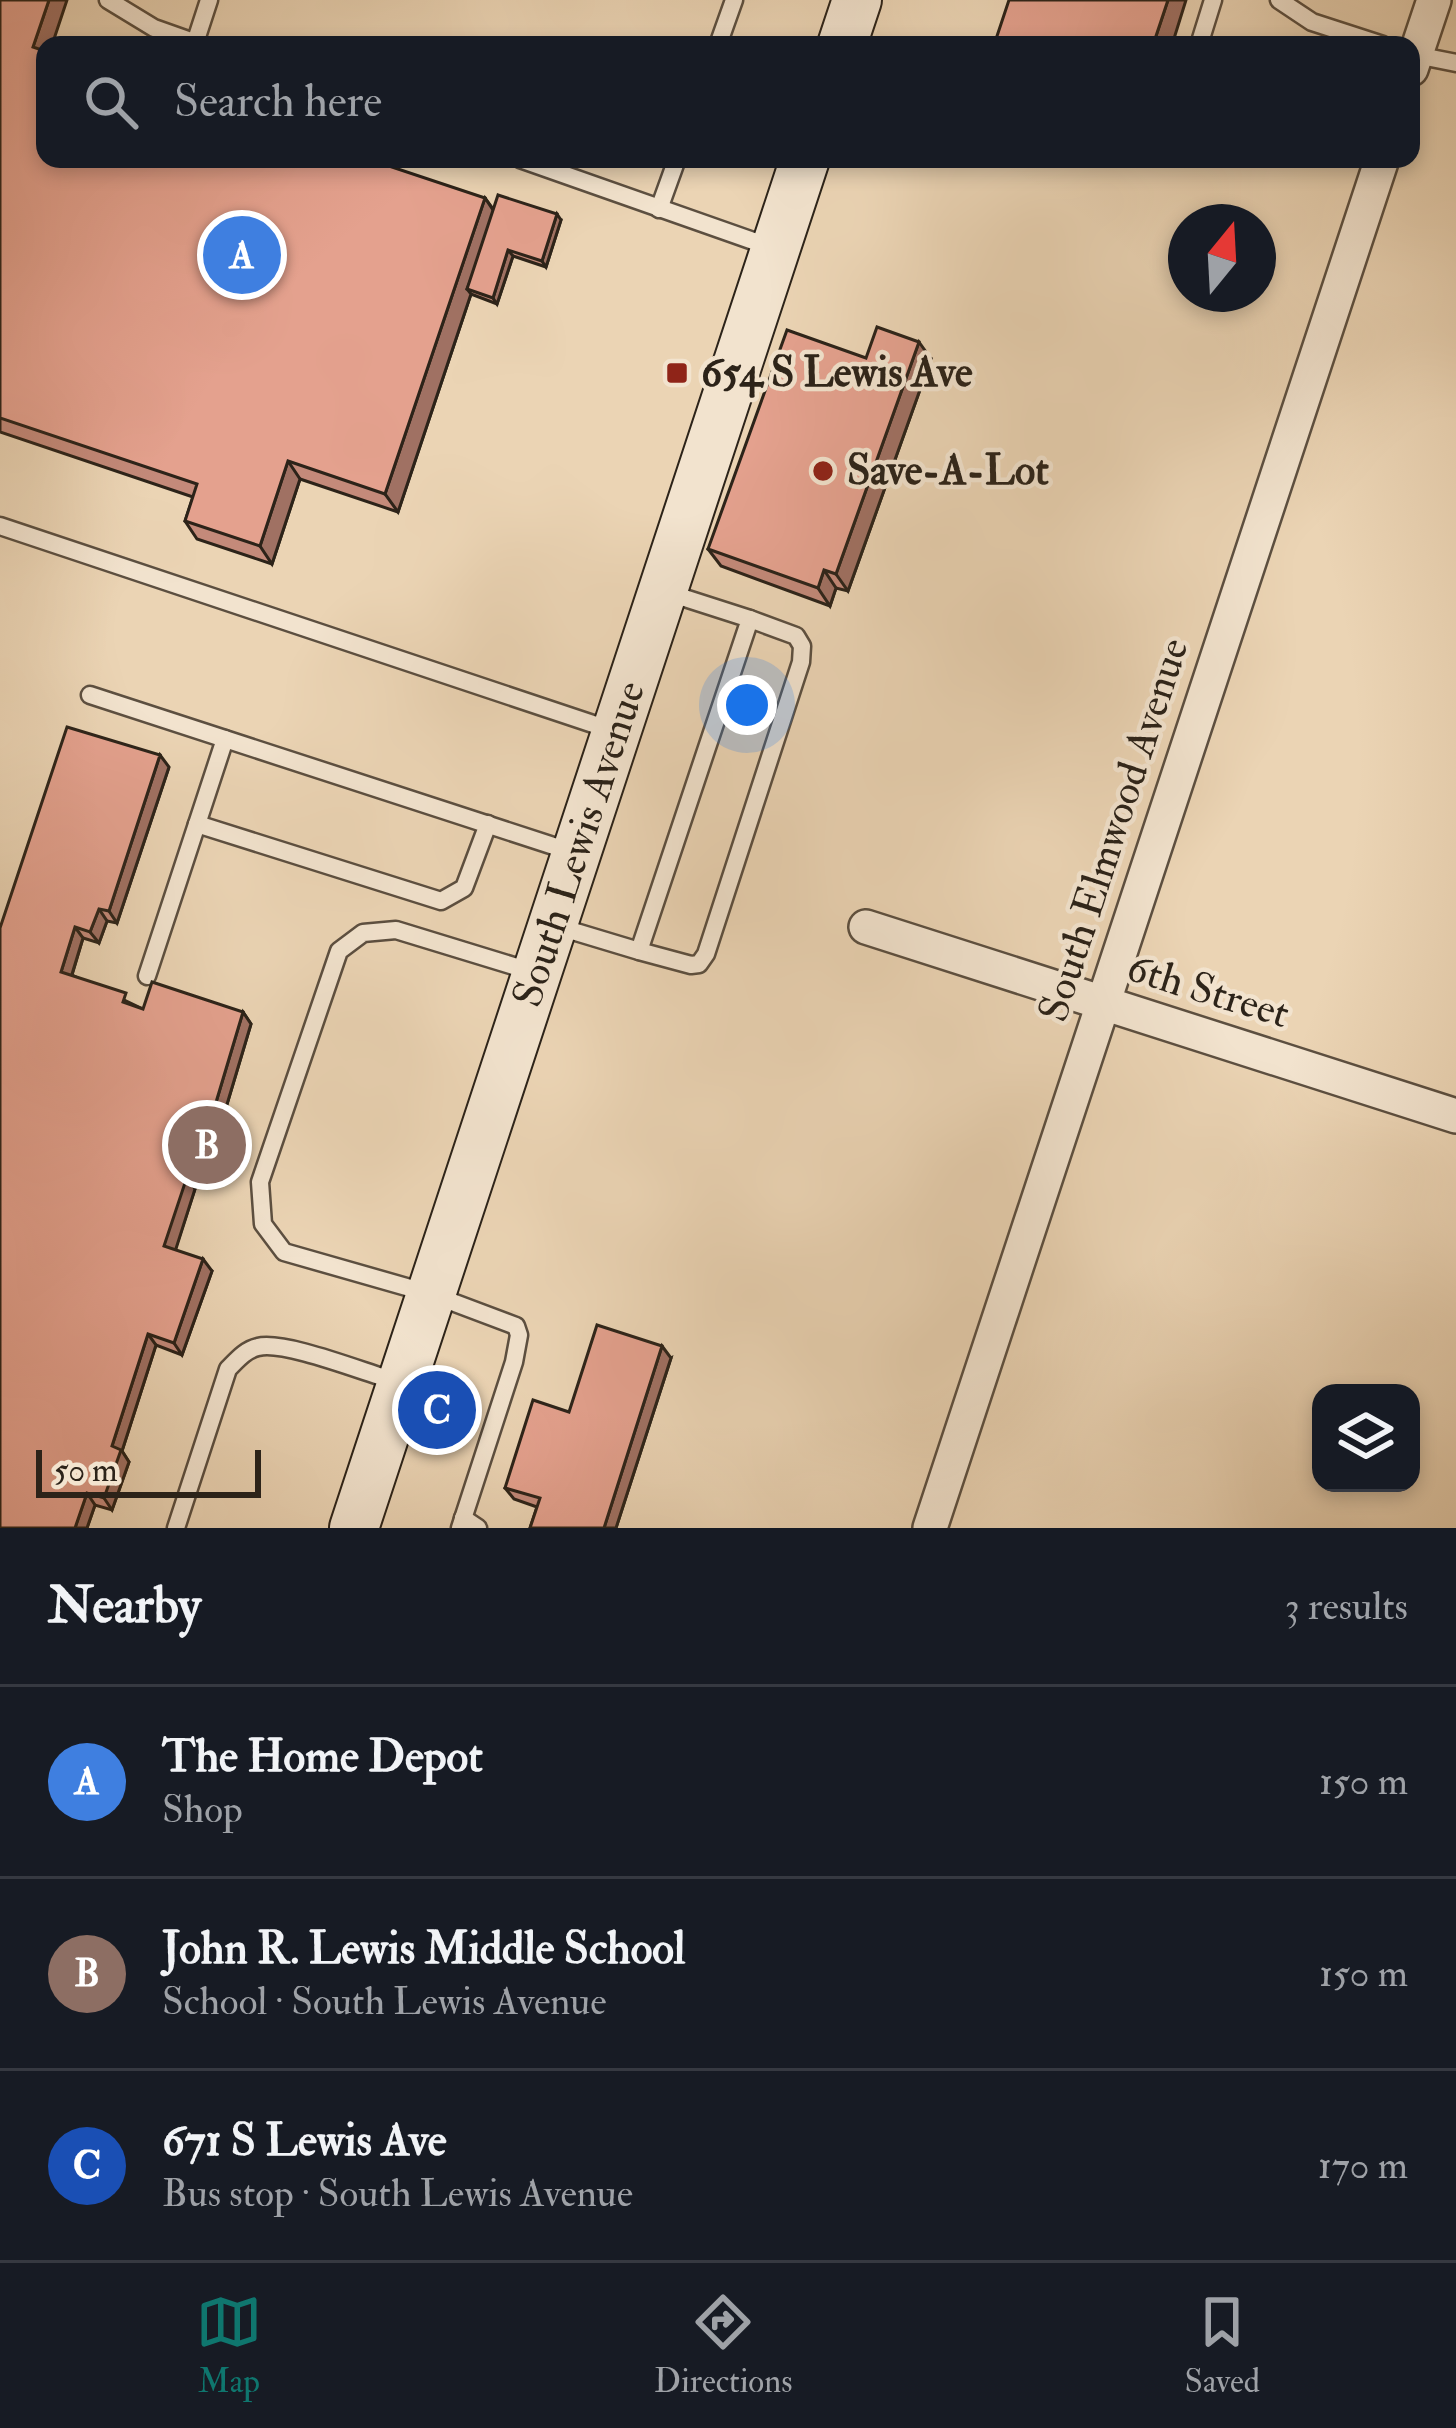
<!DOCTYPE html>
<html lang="en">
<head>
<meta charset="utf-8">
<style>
  :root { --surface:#171b24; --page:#20242c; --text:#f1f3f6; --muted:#9ea1a6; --line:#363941; --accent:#0f766e }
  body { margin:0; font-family:"IM FELL Double Pica",serif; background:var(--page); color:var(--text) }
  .controls { position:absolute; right:36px; bottom:36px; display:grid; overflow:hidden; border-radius:24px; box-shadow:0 6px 18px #0003 }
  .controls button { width:108px; height:108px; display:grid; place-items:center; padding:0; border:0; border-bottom:3px solid var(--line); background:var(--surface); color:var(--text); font:60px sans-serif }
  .compass { position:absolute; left:1168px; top:204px; width:108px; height:108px; border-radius:50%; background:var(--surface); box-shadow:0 6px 18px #0003; rotate:18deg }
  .scale { position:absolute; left:36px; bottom:30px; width:225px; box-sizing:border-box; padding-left:12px; border:6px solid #2c2319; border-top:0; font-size:33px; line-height:42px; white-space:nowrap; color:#2c2319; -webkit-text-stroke:9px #f2e3ce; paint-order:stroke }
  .you { position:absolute; left:747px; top:705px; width:42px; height:42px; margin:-30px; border:9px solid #fff; border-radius:50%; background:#1a73e8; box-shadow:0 0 0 18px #1a73e833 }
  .badge { display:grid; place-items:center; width:78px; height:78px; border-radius:50%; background:var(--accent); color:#fff; font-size:39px; font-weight:700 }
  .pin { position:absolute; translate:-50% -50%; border:6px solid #fff; box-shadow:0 3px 12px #0006 }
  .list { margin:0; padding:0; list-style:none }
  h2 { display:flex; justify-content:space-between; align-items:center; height:156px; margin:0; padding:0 48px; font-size:51px }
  h2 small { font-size:39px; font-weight:400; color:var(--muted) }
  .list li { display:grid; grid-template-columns:78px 1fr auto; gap:36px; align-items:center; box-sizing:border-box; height:192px; padding:0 48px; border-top:3px solid var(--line) }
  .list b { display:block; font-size:45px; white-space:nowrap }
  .list p { margin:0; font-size:39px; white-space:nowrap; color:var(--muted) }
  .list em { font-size:39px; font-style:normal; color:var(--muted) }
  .icon { flex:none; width:66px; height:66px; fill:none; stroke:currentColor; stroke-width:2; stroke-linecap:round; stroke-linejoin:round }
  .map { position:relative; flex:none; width:1456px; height:1528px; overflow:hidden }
  .search { position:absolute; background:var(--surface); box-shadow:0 6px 18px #0003; left:36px; right:36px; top:36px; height:132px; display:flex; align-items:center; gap:30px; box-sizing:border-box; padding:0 42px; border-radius:24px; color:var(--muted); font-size:45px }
  .sheet { height:732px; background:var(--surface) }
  nav { display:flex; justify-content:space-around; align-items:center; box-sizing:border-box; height:168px; border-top:3px solid var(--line); background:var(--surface); font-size:33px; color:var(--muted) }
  nav a { display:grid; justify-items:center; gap:6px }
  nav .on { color:var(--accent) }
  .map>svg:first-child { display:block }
</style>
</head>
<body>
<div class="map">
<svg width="1456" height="1528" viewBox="0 0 1456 1528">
  <rect width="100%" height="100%" fill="#ebd4b4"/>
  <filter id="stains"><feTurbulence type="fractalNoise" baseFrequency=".00167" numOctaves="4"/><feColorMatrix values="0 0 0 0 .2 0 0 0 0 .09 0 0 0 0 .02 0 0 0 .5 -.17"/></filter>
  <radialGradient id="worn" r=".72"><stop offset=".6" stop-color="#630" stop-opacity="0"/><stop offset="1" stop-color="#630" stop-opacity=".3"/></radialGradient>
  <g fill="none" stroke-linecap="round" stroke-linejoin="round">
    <g stroke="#5c4f40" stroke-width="21">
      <g id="service">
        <polyline points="108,0 154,28 202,45"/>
        <polyline points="1279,0 1312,22 1383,45"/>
        <polyline points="195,43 209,0"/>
        <polyline points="718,45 734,0"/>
        <polyline points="1199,45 1213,0"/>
        <polyline points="1411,54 1456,63"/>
        <polyline points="520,159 773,248"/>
        <polyline points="659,209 677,159"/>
        <polyline points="0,526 614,731"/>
        <polyline points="90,695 575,853"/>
        <polyline points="197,824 441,901 464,888 488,824"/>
        <polyline points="556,926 639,951 750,619 669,593"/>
        <polyline points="639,951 691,965 699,964 706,954 801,662 802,646 796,636 750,619"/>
        <polyline points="147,976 225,739"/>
        <polyline points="463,1518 478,1528"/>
        <path d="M176,1528L228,1369C237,1360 245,1350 258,1347C284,1340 366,1373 395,1381"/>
        <polyline points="460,1528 514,1362 519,1335 516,1326 431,1294 284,1252 263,1224 260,1182 339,951 363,933 396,930 530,971"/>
      </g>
    </g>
    <g stroke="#5c4f40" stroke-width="38">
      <g id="minor">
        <polyline points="1411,69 1434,0"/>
        <polyline points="866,927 1456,1116"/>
        <polyline points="930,1528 1382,159"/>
      </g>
    </g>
    <g stroke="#2c2319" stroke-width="52">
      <g id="secondary">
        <polyline points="842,45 857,0"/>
        <path id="s1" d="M354,1528L805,159"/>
      </g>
    </g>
    <use href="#service" stroke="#f2e3ce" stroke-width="16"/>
    <use href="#minor" stroke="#f2e3ce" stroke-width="33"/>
    <use href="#secondary" stroke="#f2e3ce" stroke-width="48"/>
  </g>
  <g fill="#c48a7a" stroke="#2c2319" stroke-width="3">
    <polygon points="0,0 45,45 45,159 485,198 493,209 561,220 546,267 513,256 497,304 471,294 398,512 300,479 272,564 197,539 185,521 193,497 0,432"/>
    <polygon points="866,358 931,359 848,591 836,588 830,606 721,566 708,549"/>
    <polygon points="169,767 117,923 107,921 99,943 83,938 72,975 143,1009 243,1012 251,1024 222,1121 208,1116 188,1179 195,1189 175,1250 212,1271 182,1355 156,1345 122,1451 129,1462 112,1510 95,1505 87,1528 0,1528 0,928"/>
    <polygon points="671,1358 616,1528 530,1528 537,1507 514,1499 505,1488 569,1412"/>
  </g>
  <g fill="#a07163" stroke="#2c2319" stroke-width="3">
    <polygon points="49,0 67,0 52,45 45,45 45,63 33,47"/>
    <polygon points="1168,0 1186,0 1172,45 1153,45"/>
    <polygon points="485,198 497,216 467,289 471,294 398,512 385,494"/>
    <polygon points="557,214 561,220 546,267 542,261"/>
    <polygon points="508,250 513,256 497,304 493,298"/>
    <polygon points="919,342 931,359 848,591 836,574"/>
    <polygon points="288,461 300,479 272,564 260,546"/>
    <polygon points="824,570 836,588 830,606 818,588"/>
    <polygon points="160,755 169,767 117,923 109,911"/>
    <polygon points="99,909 107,921 99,943 90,932"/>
    <polygon points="75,927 83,938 69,984 61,972"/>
    <polygon points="243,1012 251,1024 222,1121 214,1109"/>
    <polygon points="200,1104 208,1116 188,1179 195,1189 173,1258 164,1246 177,1175"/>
    <polygon points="203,1259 212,1271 182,1355 174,1343"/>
    <polygon points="148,1334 156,1345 122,1451 129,1462 112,1510 104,1498 112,1446"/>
    <polygon points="662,1346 671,1358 616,1528 604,1528"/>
    <polygon points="87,1493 95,1505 87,1528 75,1528"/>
  </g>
  <g fill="#e4a18e" stroke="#2c2319" stroke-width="3">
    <polygon points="0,0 49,0 33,47 45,51 45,159 368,159 485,198 385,494 288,461 260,546 185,521 197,484 0,418"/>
    <polygon points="1009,0 1168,0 1153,45 994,45"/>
    <polygon points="498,195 557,214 542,261 508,250 493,298 467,289"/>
    <polygon points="877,327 919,342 836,574 824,570 818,588 708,549 787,330 866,358"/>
    <polygon points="67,727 160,755 109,911 99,909 90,932 75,927 61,972 126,993 123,1002 143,1009 152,982 243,1012 214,1109 200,1104 177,1175 187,1177 164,1246 203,1259 174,1343 148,1334 112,1446 121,1450 104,1498 87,1493 75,1528 0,1528 0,928"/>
    <polygon points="597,1325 662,1346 604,1528 530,1528 540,1498 505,1488 533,1400 569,1412"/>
  </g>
  <g fill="#8f2418" stroke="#f2e3ce" stroke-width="4.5">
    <rect x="665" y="361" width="24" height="24" rx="6"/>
    <circle cx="823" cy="471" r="12"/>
  </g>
  <g text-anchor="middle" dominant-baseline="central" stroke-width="9" stroke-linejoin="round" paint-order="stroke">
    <g font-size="42" font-weight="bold" fill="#2c2319" stroke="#f2e3ce" text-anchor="start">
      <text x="701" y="373">654 S Lewis Ave</text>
      <text x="847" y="471">Save-A-Lot</text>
    </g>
    <g font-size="42" fill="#2c2319" stroke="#f2e3ce">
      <text transform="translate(1114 830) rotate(-72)">South Elmwood Avenue</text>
      <text stroke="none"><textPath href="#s1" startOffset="720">South Lewis Avenue</textPath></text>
      <text transform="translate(1208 991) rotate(17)">6th Street</text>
    </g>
  </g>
  <rect width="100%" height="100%" filter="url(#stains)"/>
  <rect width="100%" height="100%" fill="url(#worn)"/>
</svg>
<div class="controls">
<button><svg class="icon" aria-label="layers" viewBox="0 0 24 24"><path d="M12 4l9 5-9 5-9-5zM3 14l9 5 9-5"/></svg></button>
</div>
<svg class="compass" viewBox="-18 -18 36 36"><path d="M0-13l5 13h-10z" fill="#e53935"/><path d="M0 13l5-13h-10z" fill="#9ea1a6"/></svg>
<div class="scale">50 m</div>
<div class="you"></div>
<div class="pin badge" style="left:242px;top:255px;background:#3f7fe0">A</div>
<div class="pin badge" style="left:207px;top:1145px;background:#8d6e63">B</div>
<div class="pin badge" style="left:437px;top:1410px;background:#1a4fb4">C</div>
<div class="search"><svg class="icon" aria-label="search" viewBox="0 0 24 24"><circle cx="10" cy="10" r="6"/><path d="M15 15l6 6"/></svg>Search here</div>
</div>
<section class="sheet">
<h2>Nearby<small>3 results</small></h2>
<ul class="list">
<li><span class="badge" style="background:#3f7fe0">A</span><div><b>The Home Depot</b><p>Shop</p></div><em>150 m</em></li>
<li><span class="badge" style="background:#8d6e63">B</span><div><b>John R. Lewis Middle School</b><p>School · South Lewis Avenue</p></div><em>150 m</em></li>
<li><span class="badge" style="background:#1a4fb4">C</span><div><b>671 S Lewis Ave</b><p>Bus stop · South Lewis Avenue</p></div><em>170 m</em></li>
</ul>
</section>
<nav>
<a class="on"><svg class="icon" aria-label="map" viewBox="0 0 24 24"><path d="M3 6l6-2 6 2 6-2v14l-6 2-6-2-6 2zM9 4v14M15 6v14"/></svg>Map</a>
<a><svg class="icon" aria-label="directions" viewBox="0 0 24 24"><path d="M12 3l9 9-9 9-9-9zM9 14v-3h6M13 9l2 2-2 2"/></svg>Directions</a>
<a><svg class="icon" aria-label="saved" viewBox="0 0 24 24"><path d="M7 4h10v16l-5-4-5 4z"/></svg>Saved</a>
</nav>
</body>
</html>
